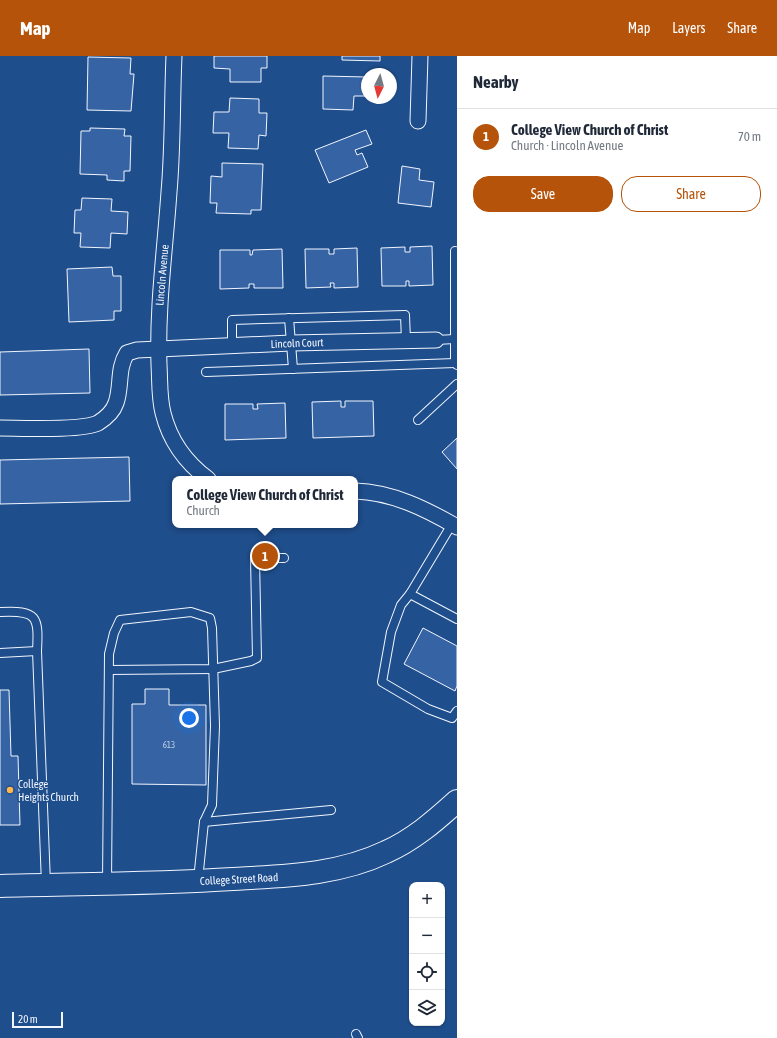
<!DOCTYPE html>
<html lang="en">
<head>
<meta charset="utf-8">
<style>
  :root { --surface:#fff; --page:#f6f6f7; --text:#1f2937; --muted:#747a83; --line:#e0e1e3; --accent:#b45309 }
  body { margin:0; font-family:"Asap Condensed",sans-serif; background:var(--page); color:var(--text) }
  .controls { position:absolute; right:12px; bottom:12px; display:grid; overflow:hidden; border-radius:8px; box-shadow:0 1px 3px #0004 }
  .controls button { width:36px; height:36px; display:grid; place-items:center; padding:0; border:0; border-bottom:1px solid var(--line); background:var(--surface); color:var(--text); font:20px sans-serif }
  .compass { position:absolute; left:361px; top:12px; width:36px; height:36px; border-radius:50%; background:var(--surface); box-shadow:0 1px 3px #0004; rotate:186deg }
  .scale { position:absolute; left:12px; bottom:10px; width:51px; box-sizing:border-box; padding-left:4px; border:2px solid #f2f6ff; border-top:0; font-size:11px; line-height:14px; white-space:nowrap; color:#f2f6ff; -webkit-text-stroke:3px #1f4e8c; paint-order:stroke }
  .you { position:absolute; left:189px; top:662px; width:14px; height:14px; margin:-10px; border:3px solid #fff; border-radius:50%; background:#1a73e8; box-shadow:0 0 0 6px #1a73e833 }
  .badge { display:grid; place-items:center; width:26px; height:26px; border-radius:50%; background:var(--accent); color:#fff; font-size:13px; font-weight:700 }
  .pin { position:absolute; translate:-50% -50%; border:2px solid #fff; box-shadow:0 1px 4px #0006 }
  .popup { position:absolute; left:172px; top:420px; width:186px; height:52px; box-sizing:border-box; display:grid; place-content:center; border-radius:8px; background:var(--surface); filter:drop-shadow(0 1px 3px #0005); font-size:13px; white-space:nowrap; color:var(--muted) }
  .popup b { font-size:15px; color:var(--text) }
  .popup::after { content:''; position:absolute; left:50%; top:100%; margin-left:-8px; border:8px solid transparent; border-top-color:var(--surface) }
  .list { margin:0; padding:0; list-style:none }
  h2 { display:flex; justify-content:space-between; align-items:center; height:52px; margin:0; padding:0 16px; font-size:17px }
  h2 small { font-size:13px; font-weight:400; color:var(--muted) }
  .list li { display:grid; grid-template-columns:26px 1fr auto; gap:12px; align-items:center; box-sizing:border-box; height:56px; padding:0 16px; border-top:1px solid var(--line) }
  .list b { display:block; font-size:15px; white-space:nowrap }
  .list p { margin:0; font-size:13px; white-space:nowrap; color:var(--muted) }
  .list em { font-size:13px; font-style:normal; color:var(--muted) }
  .actions { display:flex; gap:8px; padding:12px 16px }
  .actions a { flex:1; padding:9px 0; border:1px solid var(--accent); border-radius:16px; text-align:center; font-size:14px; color:var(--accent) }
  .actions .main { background:var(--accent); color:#fff }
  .icon { flex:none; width:22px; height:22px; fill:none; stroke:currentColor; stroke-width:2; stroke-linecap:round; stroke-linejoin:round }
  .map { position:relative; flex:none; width:457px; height:982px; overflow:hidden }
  header { display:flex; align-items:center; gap:24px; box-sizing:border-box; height:56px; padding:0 20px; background:var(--accent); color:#fff }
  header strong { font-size:19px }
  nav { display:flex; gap:22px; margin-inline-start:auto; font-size:14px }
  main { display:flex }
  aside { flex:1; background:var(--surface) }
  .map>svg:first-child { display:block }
</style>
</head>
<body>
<header>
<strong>Map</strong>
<nav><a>Map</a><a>Layers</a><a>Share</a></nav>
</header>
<main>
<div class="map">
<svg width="457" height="982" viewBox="0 0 457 982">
  <rect width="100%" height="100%" fill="#1f4e8c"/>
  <g fill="#3563a3" stroke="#f2f6ff">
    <polygon points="214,0 267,0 267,12 261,12 261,26 230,26 230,13 214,12"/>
    <polygon points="342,0 380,0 380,5 342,4"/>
    <polygon points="88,1 131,2 130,18 134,18 131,55 87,54"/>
    <polygon points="323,20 367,21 367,40 354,40 353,54 323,53"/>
    <polygon points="230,42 259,43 259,57 267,57 266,80 259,79 258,93 228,92 229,77 213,77 214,56 229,56"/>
    <polygon points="90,72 125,73 124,80 131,80 130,115 124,115 124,125 107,124 107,119 80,118 81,75 90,75"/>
    <polygon points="366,74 372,88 355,94 357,99 362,97 368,111 329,127 315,94"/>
    <polygon points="222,107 263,108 261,154 251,154 251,158 216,157 217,147 210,147 211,120 222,121"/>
    <polygon points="402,110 420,113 419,124 434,126 431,151 398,147"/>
    <polygon points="82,142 112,143 111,155 128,156 127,178 111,177 110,192 80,191 81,177 74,177 75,154 81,154"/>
    <polygon points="432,190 433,229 409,230 409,225 406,225 406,230 382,230 381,192 405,191 405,196 410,196 410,191"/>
    <polygon points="357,192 358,231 334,232 334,227 330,227 331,231 306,232 305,193 329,193 329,198 334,198 334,193"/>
    <polygon points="282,193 283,232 254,232 254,228 249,228 249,232 220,233 220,194 250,194 250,199 252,199 253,194"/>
    <polygon points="112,211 113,220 121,220 121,255 114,255 114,264 69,266 67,213"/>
    <polygon points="89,293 90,337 0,339 0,296"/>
    <polygon points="341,345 341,351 345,351 345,345 373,345 374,380 313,382 312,346"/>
    <polygon points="285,347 286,382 225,384 225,348 253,348 253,353 258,353 257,348"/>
    <polygon points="457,382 457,413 442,396"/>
    <polygon points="129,401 130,445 0,448 0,404"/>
    <polygon points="423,572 457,590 457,630 455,635 404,608"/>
    <polygon points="145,633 169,633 169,649 206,649 206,729 132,728 132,648 145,648"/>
    <polygon points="0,634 9,634 11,700 18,700 20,769 0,769"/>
  </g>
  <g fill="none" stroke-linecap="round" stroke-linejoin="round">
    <g stroke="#f2f6ff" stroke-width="10">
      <g id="lane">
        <polyline points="455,195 455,307 457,309"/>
        <polyline points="289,262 293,313"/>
        <polyline points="436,284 455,283"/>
        <polyline points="232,290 232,264 405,259 406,285"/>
        <polyline points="206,316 455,307"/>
        <polyline points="418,364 457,328"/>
        <polyline points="452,468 410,538 401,549 391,576 382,626 428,653 452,662 457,655"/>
        <polyline points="410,538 457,563"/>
        <path d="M0,556C37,554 39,560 37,595L46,828"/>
        <polyline points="0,597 37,595"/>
        <polyline points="109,614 213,613 251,605 257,602 255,502 284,502"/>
        <polyline points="204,766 331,754"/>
        <polyline points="107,827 109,598 114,577 120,564 191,556 210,562 212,572 215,670 212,749 204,766 198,824"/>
        <polyline points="356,978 358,982"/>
      </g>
    </g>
    <g stroke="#f2f6ff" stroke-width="17">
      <g id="street">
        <path d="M174,0C172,45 173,91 169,136C165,194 157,251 159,309C160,325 159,341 163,357C170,385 185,406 208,423"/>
        <polyline points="418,65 420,0"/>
        <path d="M0,372C20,372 82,375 98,367C106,362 113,356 116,347C122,330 117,313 127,297L137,294L291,287L436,284"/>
        <path d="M355,435C392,436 426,453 457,471"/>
      </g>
    </g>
    <g stroke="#f2f6ff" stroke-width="24">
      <path id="secondary" d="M0,830C77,828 155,828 233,823C285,820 338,819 386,796C413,784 435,765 457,745"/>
    </g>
    <use href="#lane" stroke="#1f4e8c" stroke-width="8"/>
    <use href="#street" stroke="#1f4e8c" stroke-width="15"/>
    <use href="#secondary" stroke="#1f4e8c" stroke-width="22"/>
  </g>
  <circle fill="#ffb74d" stroke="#1f4e8c" stroke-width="1.5" cx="10" cy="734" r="4"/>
  <g text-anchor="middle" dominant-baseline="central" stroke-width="3" stroke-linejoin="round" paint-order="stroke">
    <g font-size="9" fill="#c3d1e8">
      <text x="169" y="689">613</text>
    </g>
    <g font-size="11" fill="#f2f6ff" stroke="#1f4e8c">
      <text transform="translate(162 219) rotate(-85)">Lincoln Avenue</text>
      <text transform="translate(297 287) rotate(-2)">Lincoln Court</text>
      <text transform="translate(239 823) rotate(-3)">College Street Road</text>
    </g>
    <g font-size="11" fill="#f2f6ff" stroke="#1f4e8c" text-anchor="start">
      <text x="18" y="728">College<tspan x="18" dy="13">Heights Church</tspan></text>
    </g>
  </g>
</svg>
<div class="controls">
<button>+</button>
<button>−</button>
<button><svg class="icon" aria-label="locate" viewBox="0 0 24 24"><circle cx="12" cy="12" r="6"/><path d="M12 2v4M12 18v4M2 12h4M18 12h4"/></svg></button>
<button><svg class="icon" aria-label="layers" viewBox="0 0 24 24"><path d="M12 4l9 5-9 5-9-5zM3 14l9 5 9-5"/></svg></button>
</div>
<svg class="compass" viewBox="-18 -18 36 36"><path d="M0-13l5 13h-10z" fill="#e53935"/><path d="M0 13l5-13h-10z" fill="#747a83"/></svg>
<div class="scale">20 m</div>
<div class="you"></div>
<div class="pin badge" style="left:265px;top:500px">1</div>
<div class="popup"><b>College View Church of Christ</b>Church</div>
</div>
<aside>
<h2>Nearby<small></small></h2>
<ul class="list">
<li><span class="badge">1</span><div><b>College View Church of Christ</b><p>Church · Lincoln Avenue</p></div><em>70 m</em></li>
</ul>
<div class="actions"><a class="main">Save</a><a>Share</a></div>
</aside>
</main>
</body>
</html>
